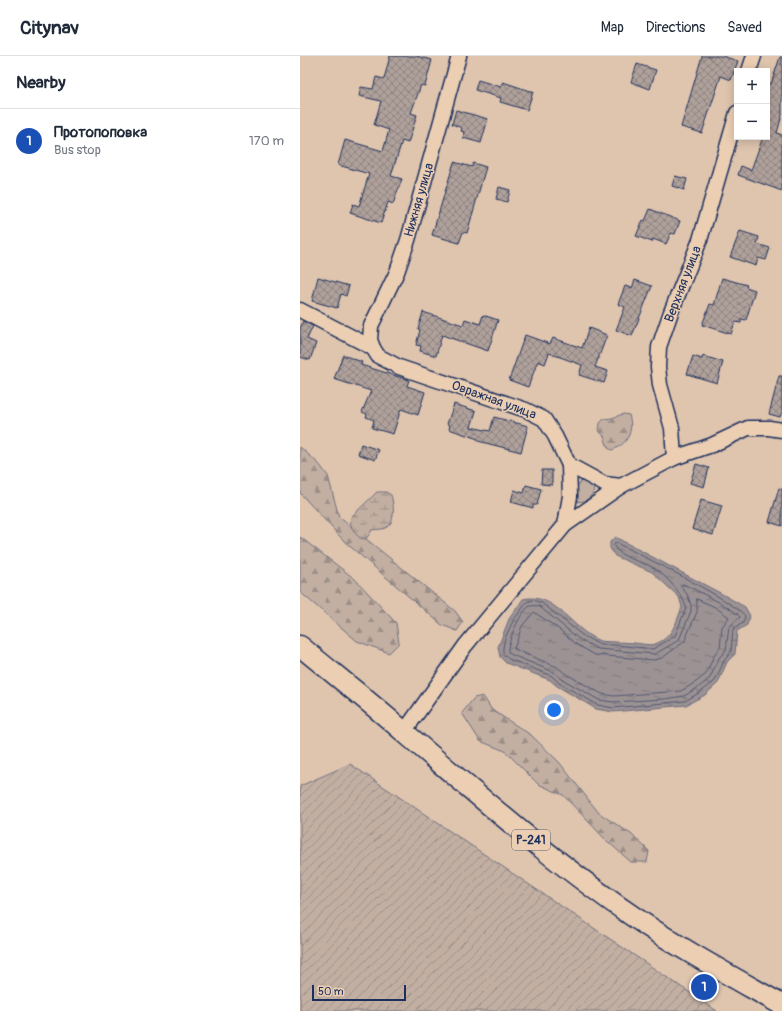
<!DOCTYPE html>
<html lang="en">
<head>
<meta charset="utf-8">
<style>
  :root { --surface:#fff; --page:#f6f6f7; --text:#1f2937; --muted:#747a83; --line:#e0e1e3; --accent:#db2777 }
  body { margin:0; font-family:Pangolin,sans-serif; background:var(--page); color:var(--text) }
  .controls { position:absolute; right:12px; top:12px; display:grid; overflow:hidden; border-radius:0px; box-shadow:0 2px 10px #0003 }
  .controls button { width:36px; height:36px; display:grid; place-items:center; padding:0; border:0; border-bottom:1px solid var(--line); background:var(--surface); color:var(--text); font:20px sans-serif }
  .scale { position:absolute; left:12px; bottom:10px; width:94px; box-sizing:border-box; padding-left:4px; border:2px solid #1b2f5e; border-top:0; font-size:11px; line-height:14px; white-space:nowrap; color:#1b2f5e; -webkit-text-stroke:3px #eccfb3; paint-order:stroke }
  .you { position:absolute; left:254px; top:654px; width:14px; height:14px; margin:-10px; border:3px solid #fff; border-radius:50%; background:#1a73e8; box-shadow:0 0 0 6px #1a73e833 }
  .badge { display:grid; place-items:center; width:26px; height:26px; border-radius:50%; background:var(--accent); color:#fff; font-size:13px; font-weight:700 }
  .pin { position:absolute; translate:-50% -50%; border:2px solid #fff; box-shadow:0 1px 4px #0006 }
  .list { margin:0; padding:0; list-style:none }
  h2 { display:flex; justify-content:space-between; align-items:center; height:52px; margin:0; padding:0 16px; font-size:17px }
  h2 small { font-size:13px; font-weight:400; color:var(--muted) }
  .list li { display:grid; grid-template-columns:26px 1fr auto; gap:12px; align-items:center; box-sizing:border-box; height:64px; padding:0 16px; border-top:1px solid var(--line) }
  .list b { display:block; font-size:15px; white-space:nowrap }
  .list p { margin:0; font-size:13px; white-space:nowrap; color:var(--muted) }
  .list em { font-size:13px; font-style:normal; color:var(--muted) }
  .map { position:relative; flex:none; width:482px; height:955px; overflow:hidden }
  header { display:flex; align-items:center; gap:24px; box-sizing:border-box; height:56px; padding:0 20px; background:var(--surface); border-bottom:1px solid var(--line) }
  header strong { font-size:19px }
  nav { display:flex; gap:22px; margin-inline-start:auto; font-size:14px }
  main { display:flex }
  aside { flex:1; background:var(--surface) }
  .map>svg:first-child { display:block }
</style>
</head>
<body>
<header>
<strong>Citynav</strong>
<nav><a>Map</a><a>Directions</a><a>Saved</a></nav>
</header>
<main>
<aside>
<h2>Nearby<small></small></h2>
<ul class="list">
<li><span class="badge" style="background:#1a4fb4">1</span><div><b>Протопоповка</b><p>Bus stop</p></div><em>170 m</em></li>
</ul>
</aside>
<div class="map">
<svg width="482" height="955" viewBox="0 0 482 955">
  <defs>
    <pattern id="forest-firs" width="22" height="20" patternUnits="userSpaceOnUse"><rect width="22" height="20" fill="#c2afa2"/><path d="M5 1l3.5 6h-7zM16 11l3.5 6h-7z" fill="#9d8f87"/></pattern>
    <pattern id="wetland-marsh" width="20" height="14" patternUnits="userSpaceOnUse"><rect width="20" height="14" fill="#c2afa2"/><path d="M1 5h8M5 5V1M11 12h8M15 12V8" fill="none" stroke="#9d8f87"/></pattern>
    <pattern id="garden-furrows" width="10" height="10" patternUnits="userSpaceOnUse"><rect width="10" height="10" fill="#c2afa2"/><path d="M-1 1l2-2M0 10L10 0M9 11l2-2" fill="none" stroke="#9d8f87"/></pattern>
    <pattern id="water-ripples" width="26" height="14" patternUnits="userSpaceOnUse"><rect width="26" height="14" fill="#9c9293"/><path d="M2 4q2-2 4 0t4 0M15 11q2-2 4 0t4 0" fill="none" stroke="#7e787b"/></pattern>
    <pattern id="building-cross-hatch" width="8" height="8" patternUnits="userSpaceOnUse"><rect width="8" height="8" fill="#afa09a"/><path d="M0 0l8 8M0 8l8-8" fill="none" stroke="#8e8381"/></pattern>
  </defs>
  <rect width="100%" height="100%" fill="#dfc5ae"/>
  <filter id="ink" filterUnits="userSpaceOnUse"><feTurbulence type="fractalNoise" baseFrequency=".025" numOctaves="2"/><feDisplacementMap in="SourceGraphic" scale="8" xChannelSelector="R" yChannelSelector="G"/><feConvolveMatrix kernelMatrix="1 2 1 2 8 2 1 2 1" color-interpolation-filters="sRGB"/></filter>
  <g filter="url(#ink)">
    <polygon fill="#c2afa2" stroke="#6e6f80" points="286,424 294,429 293,438 285,445 276,446 277,431 280,426"/>
    <g fill="url(#forest-firs)" stroke="#6e6f80">
      <path d="M323,358L329,359C334,375 328,388 312,394L308,392L304,380L299,375L300,367L304,363L312,362Z"/>
      <polygon points="0,391 19,408 28,420 39,461 155,555 163,566 157,575 142,569 45,486 0,437"/>
      <polygon points="0,481 55,523 96,567 99,587 89,597 57,585 0,536"/>
      <polygon points="183,640 192,654 231,679 259,706 299,757 331,778 349,795 347,806 331,806 307,785 263,739 238,728 205,695 180,685 162,657 174,642"/>
    </g>
    <path fill="url(#wetland-marsh)" stroke="#6e6f80" d="M77,436H86L91,439C94,448 96,468 85,472C81,474 76,473 72,474L66,483L60,482C54,477 49,469 51,461Z"/>
    <polygon fill="url(#garden-furrows)" stroke="#6e6f80" points="50,708 417,955 0,955 0,730"/>
    <path fill="url(#water-ripples)" stroke="#686a7e" d="M315,481L422,538L445,551L450,560L447,569L437,575L435,598L427,606L418,627L405,639L386,649L313,656L296,653L257,630L250,624L206,607L200,601L198,591L202,581L209,563L223,543C255,535 273,575 300,585C304,586 327,586 334,587C339,587 349,590 355,588C372,582 376,567 382,551L379,541L352,516L315,500L310,492V486Z"/>
    <g fill="none" stroke-linecap="round" stroke-linejoin="round">
      <g stroke="#4f5773" stroke-width="1">
        <path d="M316,487C336,496 437,547 445,560L443,567L433,573L431,596L424,605L415,625L402,635L385,645L313,652L298,649L259,627L252,620L209,603L203,598V592L205,582L213,565L227,546L233,544L242,547L282,579L300,589H316L353,593L375,580L386,552C384,539 365,519 354,512C341,504 322,504 314,490Z"/>
        <path d="M383,528C394,533 435,553 440,561L429,571L426,594L419,602L410,622L399,631L384,640L365,643L313,646L299,644L262,623L254,616L212,599L208,596C207,586 221,554 230,550C234,549 237,550 240,551L279,583L298,593L355,598L379,584L391,555V549L387,538L381,531Z"/>
        <polygon points="397,543 415,551 429,561 422,571 420,592 414,600 406,618 396,626 381,635 314,640 302,638 266,618 257,611 214,593 222,570 234,556 260,574 276,588 295,599 354,604 362,602 384,586 397,556"/>
      </g>
    </g>
    <g fill="url(#building-cross-hatch)" stroke="#1b2f5e">
      <polygon points="90,0 116,0 132,4 125,30 121,29 111,57 117,59 108,87 102,85 91,120 102,123 93,148 88,146 81,167 50,157 53,148 59,150 69,118 38,109 45,84 83,95 89,74 74,69 81,45 59,40 61,31 73,33 76,21 84,23"/>
      <polygon points="402,0 422,0 438,5 431,24 421,20 402,77 381,71"/>
      <polygon points="480,1 482,1 482,59 477,77 482,79 482,135 438,119 441,110 451,114 463,81 467,81 467,27 471,28"/>
      <polygon points="337,8 356,14 350,33 331,26"/>
      <polygon points="178,24 201,31 203,26 233,36 227,54 200,46 201,42 175,34"/>
      <polygon points="156,54 188,63 181,87 163,82 164,76 161,75 162,72 152,68"/>
      <polygon points="154,106 172,111 173,107 186,111 167,177 163,176 159,187 132,179"/>
      <polygon points="375,120 387,123 384,134 372,130"/>
      <polygon points="199,131 210,134 207,146 196,143"/>
      <polygon points="350,153 380,165 375,178 371,177 366,188 353,183 352,186 336,180 343,164 345,165"/>
      <polygon points="440,175 459,181 457,188 470,192 466,204 458,202 456,210 430,201"/>
      <polygon points="18,221 49,230 46,240 41,238 37,252 12,245"/>
      <polygon points="422,222 447,229 446,231 455,234 446,264 441,263 441,267 435,266 431,278 402,269 410,248 414,249"/>
      <polygon points="335,224 352,230 332,280 316,274 325,251 318,248 325,230 332,232"/>
      <polygon points="123,256 163,269 165,263 180,268 183,259 198,264 188,295 142,279 136,300 120,295 121,290 116,289 120,274 118,273"/>
      <polygon points="3,265 13,270 7,283 16,287 10,304 0,301 0,273"/>
      <polygon points="289,272 307,279 295,311 308,315 304,327 279,319 282,309 249,297 245,308 238,305 228,331 209,324 225,279 250,288 253,282 282,292"/>
      <polygon points="43,299 62,306 61,309 109,324 107,330 125,336 118,359 101,353 93,378 72,372 74,364 66,361 67,358 62,356 71,335 34,323"/>
      <polygon points="393,300 402,303 403,300 423,306 417,327 387,318"/>
      <polygon points="479,320 482,320 482,356 480,361 469,358"/>
      <polygon points="154,348 176,355 171,371 190,375 194,361 228,370 221,396 178,385 178,383 149,373 150,369 147,368"/>
      <polygon points="61,388 79,394 75,404 58,398"/>
      <polygon points="396,408 409,412 404,431 390,427"/>
      <polygon points="242,414 252,414 252,429 241,428"/>
      <polygon points="226,429 241,433 237,449 233,449 233,452 211,446 214,434 224,437"/>
      <polygon points="479,432 482,433 482,470 469,466"/>
      <polygon points="401,444 422,450 413,479 392,473"/>
    </g>
    <g fill="none" stroke-linecap="round" stroke-linejoin="round">
      <g stroke="#1b2f5e" stroke-width="17">
        <g id="minor">
          <polyline points="159,0 108,184 97,216 71,270 70,284 73,292 78,300 99,311 226,354 244,363 255,380 269,409 270,440 265,469"/>
          <polyline points="449,15 454,0"/>
          <polyline points="0,254 73,292"/>
          <polyline points="374,402 372,372 360,329 358,311 359,291 371,256 400,184 437,57"/>
          <polyline points="269,409 304,428 321,430"/>
          <polyline points="104,676 165,590 265,469 321,430 374,402 412,389 448,372 469,372 482,374"/>
        </g>
      </g>
      <g stroke="#1b2f5e" stroke-width="23">
        <path id="highway" d="M0,590C35,619 71,647 105,677C179,740 251,804 331,859C379,892 431,920 482,949"/>
      </g>
      <use href="#minor" stroke="#eccfb3" stroke-width="14"/>
      <use href="#highway" stroke="#eccfb3" stroke-width="20"/>
    </g>
  </g>
  <g text-anchor="middle" dominant-baseline="central" stroke-width="3" stroke-linejoin="round" paint-order="stroke">
    <rect fill="#eccfb3" stroke="#5a5f78" stroke-width="1" x="212" y="774" width="38" height="20" rx="3"/>
    <g font-size="12" font-weight="bold" fill="#1b2f5e">
      <text x="231" y="784">Р-241</text>
    </g>
    <g font-size="13" fill="#1b2f5e" stroke="#eccfb3">
      <text transform="translate(119 144) rotate(-74)">Нижняя улица</text>
      <text transform="translate(383 228) rotate(-69)">Верхняя улица</text>
      <text transform="translate(194 344) rotate(20)">Овражная улица</text>
    </g>
  </g>
</svg>
<div class="controls">
<button>+</button>
<button>−</button>
</div>
<div class="scale">50 m</div>
<div class="you"></div>
<div class="pin badge" style="left:404px;top:931px;background:#1a4fb4">1</div>
</div>
</main>
</body>
</html>
